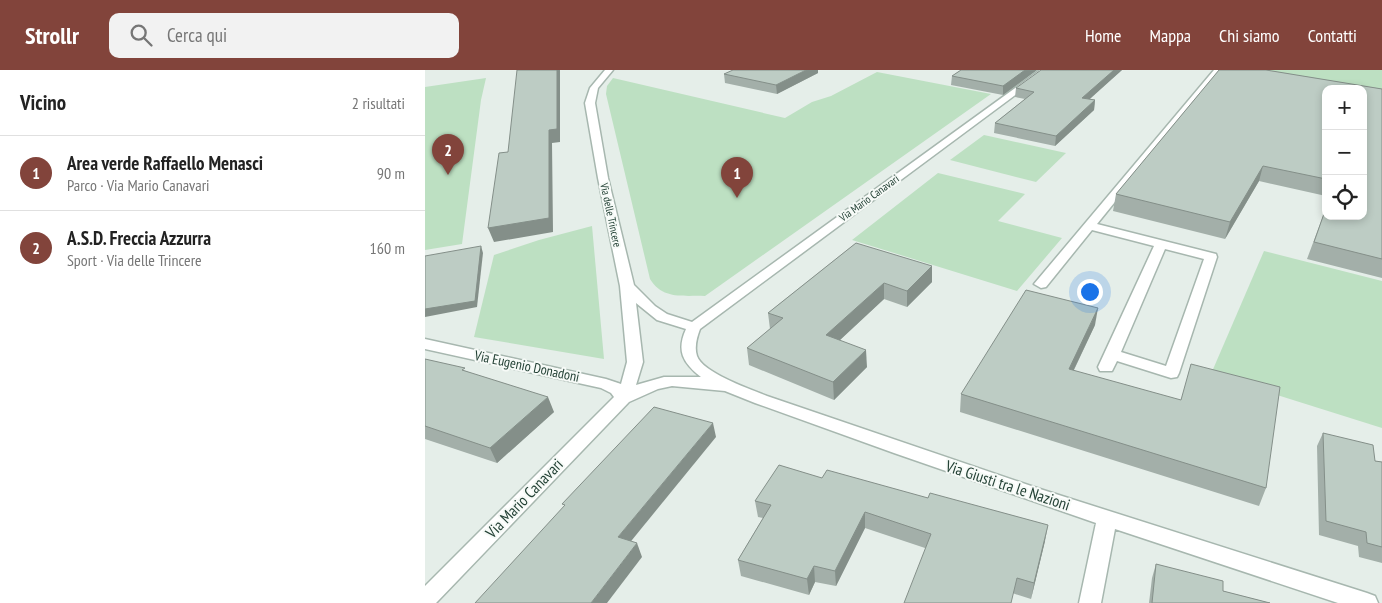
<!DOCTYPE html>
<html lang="it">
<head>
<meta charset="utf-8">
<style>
  :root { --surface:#fff; --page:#f2f2f2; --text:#222; --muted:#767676; --line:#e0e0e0; --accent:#82443b }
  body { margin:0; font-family:"PT Sans Narrow",sans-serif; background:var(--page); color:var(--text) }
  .controls { position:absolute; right:15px; top:15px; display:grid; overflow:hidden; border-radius:10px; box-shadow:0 2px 8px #0003 }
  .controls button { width:45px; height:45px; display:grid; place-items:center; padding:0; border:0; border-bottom:1px solid var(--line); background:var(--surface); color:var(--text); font:25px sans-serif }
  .you { position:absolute; left:664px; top:221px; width:18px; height:18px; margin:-12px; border:4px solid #fff; border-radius:50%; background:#1a73e8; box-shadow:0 0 0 8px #1a73e833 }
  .badge { display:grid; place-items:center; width:32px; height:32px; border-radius:50%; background:var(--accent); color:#fff; font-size:16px; font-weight:700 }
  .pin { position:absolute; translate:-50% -41px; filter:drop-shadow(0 1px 2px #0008) }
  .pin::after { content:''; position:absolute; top:26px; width:18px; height:15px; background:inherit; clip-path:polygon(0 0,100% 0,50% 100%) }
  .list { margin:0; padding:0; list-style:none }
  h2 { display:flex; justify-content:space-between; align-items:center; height:65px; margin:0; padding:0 20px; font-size:21px }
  h2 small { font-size:16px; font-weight:400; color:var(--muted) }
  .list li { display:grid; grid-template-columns:32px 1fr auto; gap:15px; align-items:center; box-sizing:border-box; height:75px; padding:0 20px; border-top:1px solid var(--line) }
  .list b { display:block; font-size:19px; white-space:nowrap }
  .list p { margin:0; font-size:16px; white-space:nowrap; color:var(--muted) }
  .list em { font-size:16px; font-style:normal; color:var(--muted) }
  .icon { flex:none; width:28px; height:28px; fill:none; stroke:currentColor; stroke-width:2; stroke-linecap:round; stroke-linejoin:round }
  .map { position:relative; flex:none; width:957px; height:533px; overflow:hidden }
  header { display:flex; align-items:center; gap:30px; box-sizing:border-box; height:70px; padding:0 25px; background:var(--accent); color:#fff }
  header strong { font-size:24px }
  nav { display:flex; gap:28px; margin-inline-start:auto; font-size:18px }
  .search { width:350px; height:45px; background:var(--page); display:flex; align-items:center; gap:12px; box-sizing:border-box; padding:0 18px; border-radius:10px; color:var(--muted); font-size:19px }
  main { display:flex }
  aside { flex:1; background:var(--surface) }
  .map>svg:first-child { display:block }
</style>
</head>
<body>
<header>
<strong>Strollr</strong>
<div class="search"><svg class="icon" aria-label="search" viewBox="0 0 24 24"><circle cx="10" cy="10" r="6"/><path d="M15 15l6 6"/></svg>Cerca qui</div>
<nav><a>Home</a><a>Mappa</a><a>Chi siamo</a><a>Contatti</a></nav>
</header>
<main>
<aside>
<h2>Vicino<small>2 risultati</small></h2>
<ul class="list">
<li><span class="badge">1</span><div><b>Area verde Raffaello Menasci</b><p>Parco · Via Mario Canavari</p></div><em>90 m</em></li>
<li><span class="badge">2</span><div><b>A.S.D. Freccia Azzurra</b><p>Sport · Via delle Trincere</p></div><em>160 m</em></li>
</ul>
</aside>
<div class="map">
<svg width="957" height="533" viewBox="0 0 957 533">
  <rect width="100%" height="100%" fill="#e5eee9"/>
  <g fill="#bde0c2">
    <polygon points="832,0 957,0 957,20"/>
    <path d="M452,2L566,24L280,226C258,225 238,230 225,209L181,24L182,16L188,8L360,48L387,32L406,26Z"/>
    <polygon points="61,8 56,30 37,174 0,180 0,17"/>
    <polygon points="559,65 641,83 611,112 525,90"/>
    <polygon points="513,103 600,124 573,151 637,168 592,221 427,170"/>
    <polygon points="167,156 179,289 49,267 69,185 114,170"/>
    <polygon points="839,181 957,211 957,358 786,304"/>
  </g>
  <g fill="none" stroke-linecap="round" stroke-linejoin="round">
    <g stroke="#a7b7af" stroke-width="3">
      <g id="minor">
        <path d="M180,0H188L173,18L170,33L183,108L209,215L230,236L242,244L267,252L615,0H624L275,259C272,267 269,277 272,286C278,303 325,319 342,326L615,419L942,523L950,526L953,533H913L690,459L676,533H654L671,453L469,383L330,333L300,321L247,316L233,319L204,332L11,533H0V516L189,327L186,323L176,318L0,279V269L181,309L196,314L202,292L195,216L173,108L160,33L165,18ZM211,233L232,250L261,259C251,281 258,293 276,307H239L211,315L218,292Z"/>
        <path d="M789,0H797L672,154L791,184L792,187L754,303L752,307L746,308L692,291L687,301H675L673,297L729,176L667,160L621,217L616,218L609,214ZM740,179L779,189L741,296L696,282Z"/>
      </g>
    </g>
    <use href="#minor" fill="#fff" fill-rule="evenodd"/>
  </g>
  <g fill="#a3afa9">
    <polygon points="536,0 612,0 578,25 526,15 527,6"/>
    <polygon points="616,0 697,0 664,29 670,30 669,40 630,76 569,63 570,53 600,29 590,27 591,18"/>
    <polygon points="794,0 841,0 957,19 957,208 882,189 901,138 901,146 938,146 938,19 901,19 901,126 834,111 800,169 688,141 691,124"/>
    <polygon points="393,3 352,24 300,13 299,4"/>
    <polygon points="431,173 507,212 482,237 459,229 415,270 442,297 409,330 324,295 322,278 345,259 343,243"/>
    <polygon points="670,255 649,300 841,418 834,436 535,342 536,324"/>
    <polygon points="0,289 41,301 129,342 72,393 0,369"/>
    <polygon points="898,363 950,391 957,392 957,493 934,487 933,476 894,465 892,376"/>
    <polygon points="397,408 620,471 606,529 590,524 500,478 440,458 411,516 390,512 384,525 316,506 313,490 338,448 333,447 330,431"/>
    <polygon points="731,494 798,521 845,533 724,533 727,508"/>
  </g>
  <g fill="#848f89">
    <polygon points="132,0 135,0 135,72 127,73 128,162 69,172 63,158 124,60"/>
    <polygon points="381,0 393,0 393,3 352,24 351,15"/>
    <polygon points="600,0 612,0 578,25 578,16"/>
    <polygon points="689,0 697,0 656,37 657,28"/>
    <polygon points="670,30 669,40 630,76 631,66"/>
    <polygon points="838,96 834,111 800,169 805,152"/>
    <polygon points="56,176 58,183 52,237 0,247 0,239"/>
    <polygon points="507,196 507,212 482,237 482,221"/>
    <polygon points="459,213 459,229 402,282 401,265"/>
    <polygon points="673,238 670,255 641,316 644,299"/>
    <polygon points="441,280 442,297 409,330 408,312"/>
    <polygon points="123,327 129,342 72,393 65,378"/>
    <polygon points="288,353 291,367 198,481 193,467"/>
    <polygon points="440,442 440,458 411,516 410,501"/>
    <polygon points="623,455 620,471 606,529 609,513"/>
    <polygon points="212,473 217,487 182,533 166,533"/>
    <polygon points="389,496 390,512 384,525 382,509"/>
  </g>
  <g fill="#bdccc4" stroke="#848f89">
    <polygon points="92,0 132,0 132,59 124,60 124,148 63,158 74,83 83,82"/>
    <polygon points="308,0 381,0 351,15 299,4"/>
    <polygon points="536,0 600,0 578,16 527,6"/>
    <polygon points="616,0 689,0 657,28 670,30 631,66 570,53 609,22 591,18"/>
    <polygon points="794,0 841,0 957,19 957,189 889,172 901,138 901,146 938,146 938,19 901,19 901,109 838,96 805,152 691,124"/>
    <polygon points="431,173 507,196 482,221 459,213 401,265 441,280 408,312 322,278 358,248 343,243"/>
    <polygon points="56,176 50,231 0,239 0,186"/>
    <polygon points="601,220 673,238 644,299 756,330 766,294 855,317 841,418 536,324"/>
    <polygon points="0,289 40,298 37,300 123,327 65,378 0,356"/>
    <polygon points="229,337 288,353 193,467 212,473 166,533 50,533 140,435 137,434"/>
    <polygon points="898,363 948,375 950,391 957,392 957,477 942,473 941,462 901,451"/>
    <polygon points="354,395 397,408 402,400 503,428 505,423 623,455 609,513 592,508 586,533 479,533 506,464 440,442 410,501 389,496 382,509 313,490 346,435 330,431"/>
    <polygon points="731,494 798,511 798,521 845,533 727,533"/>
  </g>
  <g text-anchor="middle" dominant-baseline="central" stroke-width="4" stroke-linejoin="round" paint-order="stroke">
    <g font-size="11" fill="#234135" stroke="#f6faf7">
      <text transform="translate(444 128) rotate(-36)">Via Mario Canavari</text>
      <text transform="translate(186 145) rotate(78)">Via delle Trincere</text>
    </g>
    <g font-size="14" fill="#234135" stroke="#f6faf7">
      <text transform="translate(102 296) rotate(12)">Via Eugenio Donadoni</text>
    </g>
    <g font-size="16" fill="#234135" stroke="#f6faf7">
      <text transform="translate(583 415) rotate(18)">Via Giusti tra le Nazioni</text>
      <text transform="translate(99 428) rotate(-46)">Via Mario Canavari</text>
    </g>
  </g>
</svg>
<div class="controls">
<button>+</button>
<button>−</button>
<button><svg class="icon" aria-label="locate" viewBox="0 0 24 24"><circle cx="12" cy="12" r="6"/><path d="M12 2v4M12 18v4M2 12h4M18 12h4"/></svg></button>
</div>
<div class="you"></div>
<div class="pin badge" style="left:312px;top:128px">1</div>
<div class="pin badge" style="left:23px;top:105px">2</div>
</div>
</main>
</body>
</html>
